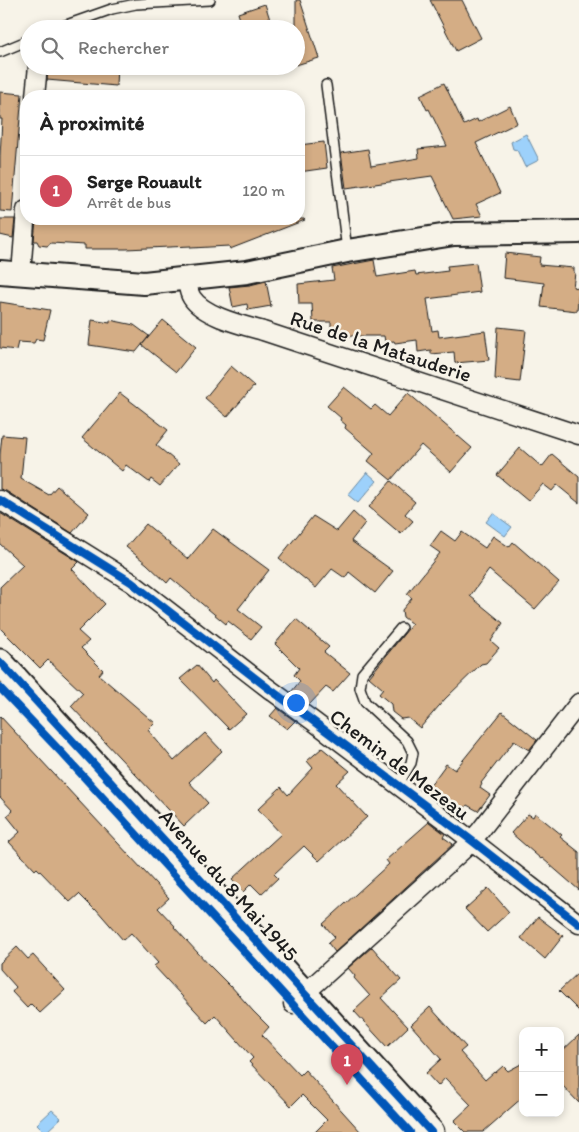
<!DOCTYPE html>
<html lang="fr">
<head>
<meta charset="utf-8">
<style>
  :root { --surface:#fff; --page:#f2f2f2; --text:#222; --muted:#767676; --line:#e0e0e0; --accent:#d1495b }
  body { margin:0; font-family:Itim,sans-serif; background:var(--page); color:var(--text) }
  .controls { position:absolute; right:15px; bottom:15px; display:grid; overflow:hidden; border-radius:10px; box-shadow:0 2px 8px #0003 }
  .controls button { width:45px; height:45px; display:grid; place-items:center; padding:0; border:0; border-bottom:1px solid var(--line); background:var(--surface); color:var(--text); font:25px sans-serif }
  .you { position:absolute; left:295px; top:702px; width:18px; height:18px; margin:-12px; border:4px solid #fff; border-radius:50%; background:#1a73e8; box-shadow:0 0 0 8px #1a73e833 }
  .badge { display:grid; place-items:center; width:32px; height:32px; border-radius:50%; background:var(--accent); color:#fff; font-size:16px; font-weight:700 }
  .pin { position:absolute; translate:-50% -41px; filter:drop-shadow(0 1px 2px #0008) }
  .pin::after { content:''; position:absolute; top:26px; width:18px; height:15px; background:inherit; clip-path:polygon(0 0,100% 0,50% 100%) }
  .list { margin:0; padding:0; list-style:none }
  h2 { display:flex; justify-content:space-between; align-items:center; height:65px; margin:0; padding:0 20px; font-size:21px }
  h2 small { font-size:16px; font-weight:400; color:var(--muted) }
  .list li { display:grid; grid-template-columns:32px 1fr auto; gap:15px; align-items:center; box-sizing:border-box; height:70px; padding:0 20px; border-top:1px solid var(--line) }
  .list b { display:block; font-size:19px; white-space:nowrap }
  .list p { margin:0; font-size:16px; white-space:nowrap; color:var(--muted) }
  .list em { font-size:16px; font-style:normal; color:var(--muted) }
  .icon { flex:none; width:28px; height:28px; fill:none; stroke:currentColor; stroke-width:2; stroke-linecap:round; stroke-linejoin:round }
  .map { position:relative; flex:none; width:579px; height:1132px; overflow:hidden }
  .search { position:absolute; background:var(--surface); box-shadow:0 2px 8px #0003; left:20px; top:20px; width:285px; height:55px; display:flex; align-items:center; gap:12px; box-sizing:border-box; padding:0 18px; border-radius:28px; color:var(--muted); font-size:19px }
  .panel { position:absolute; background:var(--surface); box-shadow:0 2px 8px #0003; left:20px; top:90px; width:285px; height:135px; border-radius:20px }
  .map>svg:first-child { display:block }
</style>
</head>
<body>
<div class="map">
<svg width="579" height="1132" viewBox="0 0 579 1132">
  <rect width="100%" height="100%" fill="#f7f3e8"/>
  <filter id="ink" filterUnits="userSpaceOnUse"><feTurbulence type="fractalNoise" baseFrequency=".02" numOctaves="2"/><feDisplacementMap in="SourceGraphic" scale="10" xChannelSelector="R" yChannelSelector="G"/><feConvolveMatrix kernelMatrix="1 2 1 2 8 2 1 2 1" color-interpolation-filters="sRGB"/></filter>
  <g filter="url(#ink)">
    <g fill="#9dd1fb" stroke="#6989a2">
      <polygon points="526,134 539,160 525,167 517,150 513,149 511,142"/>
      <polygon points="367,472 377,481 358,503 348,495"/>
      <polygon points="493,513 512,527 505,536 486,522"/>
      <polygon points="52,1110 61,1118 46,1132 45,1132 37,1124"/>
    </g>
    <g fill="#d4ad85" stroke="#1c1c1c">
      <polygon points="296,0 300,0 319,58 296,65"/>
      <polygon points="430,0 462,0 481,38 456,51"/>
      <polygon points="265,4 273,29 243,29 238,13"/>
      <polygon points="48,66 117,66 116,86 47,80"/>
      <polygon points="444,83 464,125 477,119 478,122 510,106 517,123 476,143 500,193 476,204 482,216 453,219 432,176 346,188 341,153 368,149 371,166 419,158 418,149 447,146 429,109 427,110 420,95"/>
      <polygon points="0,92 22,94 12,212 0,211 0,157 2,119 0,119"/>
      <polygon points="324,142 327,168 299,172 299,145"/>
      <polygon points="0,219 15,219 13,238 0,235"/>
      <polygon points="36,219 304,219 305,220 230,249 229,246 191,248 191,246 126,249 85,249 85,245 51,243 47,246 39,245 37,241 34,241"/>
      <polygon points="505,253 540,257 539,265 574,268 574,273 575,273 573,287 579,288 577,311 541,307 544,283 503,278"/>
      <polygon points="374,260 377,277 415,271 416,275 448,271 447,266 476,263 480,292 427,299 432,331 438,330 439,337 485,331 489,360 455,363 454,352 431,354 431,350 418,352 417,340 395,343 394,341 385,342 384,336 335,336 335,333 331,333 331,322 313,322 312,304 299,304 298,284 334,280 332,268"/>
      <polygon points="266,281 271,306 248,310 247,304 233,307 229,287 250,285"/>
      <polygon points="0,302 50,310 43,340 36,339 34,343 18,342 16,350 0,348"/>
      <polygon points="92,320 110,323 110,320 134,325 149,336 136,352 89,345"/>
      <polygon points="163,320 196,347 176,372 142,345"/>
      <polygon points="498,327 526,330 520,382 495,379"/>
      <polygon points="231,366 254,386 227,417 205,398"/>
      <polygon points="344,387 371,409 375,405 388,416 408,393 472,448 451,472 421,445 391,480 368,461 374,453 345,428 346,425 340,420 341,418 327,406"/>
      <polygon points="120,393 168,430 156,445 179,464 160,486 151,479 149,482 126,465 122,471 82,438"/>
      <polygon points="2,435 25,437 21,479 49,495 57,486 89,513 72,533 6,491 0,489 0,455"/>
      <polygon points="520,448 542,467 552,454 579,477 579,503 557,485 552,491 543,484 528,501 497,475"/>
      <polygon points="391,481 415,502 405,514 413,521 401,534 369,507"/>
      <polygon points="353,512 365,523 351,541 393,571 375,593 349,572 345,578 332,569 316,588 279,558 313,516 337,531"/>
      <polygon points="0,513 79,562 72,569 105,604 78,631 89,641 81,648 103,670 99,675 155,723 148,730 174,761 205,733 222,751 189,782 208,803 184,826 71,706 83,693 48,660 40,668 0,628 0,587 23,565 0,544"/>
      <polygon points="146,524 188,559 213,529 269,570 238,609 261,627 251,639 228,621 226,624 171,578 167,583 147,564 126,547"/>
      <polygon points="441,531 455,541 462,532 485,548 493,536 509,547 513,542 559,582 535,609 489,570 470,596 503,623 491,641 499,648 486,663 481,664 445,699 420,728 408,718 401,719 392,712 391,704 379,694 383,689 369,677 412,624 403,617 402,610 412,598 407,594 440,553 430,546"/>
      <polygon points="296,619 329,647 324,652 350,673 333,692 326,687 309,705 291,692 300,681 294,675 299,668 275,644"/>
      <polygon points="197,665 212,683 214,680 246,714 229,729 180,679"/>
      <polygon points="277,708 295,721 287,729 270,716"/>
      <polygon points="502,712 537,740 529,750 514,741 481,783 482,784 480,788 490,795 478,811 467,805 458,817 445,807 448,805 427,790 446,764 455,770"/>
      <polygon points="0,716 169,898 158,908 175,926 174,927 210,966 231,987 231,986 253,1011 269,1027 262,1035 300,1075 305,1070 361,1132 315,1132 327,1120 302,1095 291,1106 249,1062 253,1058 215,1015 207,1023 154,966 158,963 131,933 123,940 96,909 95,910 79,894 70,902 37,868 35,870 9,842 20,832 7,816 13,811 0,797"/>
      <polygon points="322,748 350,771 336,784 367,817 319,861 304,846 274,874 278,878 261,894 251,884 243,892 232,879 281,834 258,809 281,787 288,795 313,768 307,761"/>
      <polygon points="535,813 562,835 560,837 579,852 579,890 542,858 541,859 511,833 528,814 533,817"/>
      <polygon points="429,822 445,834 443,837 453,844 335,952 328,943 335,937 323,924 389,864 386,860"/>
      <polygon points="488,888 509,912 487,932 465,909"/>
      <polygon points="538,917 563,936 545,959 521,938"/>
      <polygon points="17,947 28,959 33,955 65,990 40,1013 31,1004 27,1008 12,992 16,987 0,969 0,963"/>
      <polygon points="372,947 401,980 381,998 408,1027 387,1047 354,1011 370,996 354,978 355,976 348,968"/>
      <polygon points="579,972 579,1011 559,991"/>
      <polygon points="430,1007 466,1047 460,1052 485,1080 494,1072 495,1073 503,1066 508,1071 523,1063 523,1097 483,1132 465,1132 454,1121 471,1105 445,1078 438,1086 426,1073 441,1059 411,1025"/>
      <polygon points="579,1035 579,1103 560,1083 560,1053"/>
    </g>
    <g fill="none" stroke-linecap="round" stroke-linejoin="round">
      <g stroke="#1c1c1c" stroke-width="12">
        <g id="service">
          <polyline points="55,29 112,9 136,4 210,0"/>
          <polyline points="0,52 29,40"/>
          <polyline points="326,85 347,250"/>
          <polyline points="398,785 411,763 413,753 407,741 365,702 360,688 362,674 401,628"/>
        </g>
      </g>
      <g stroke="#1c1c1c" stroke-width="21">
        <g id="minor">
          <polyline points="35,96 38,66"/>
          <polyline points="21,274 26,210"/>
          <path d="M187,279C188,286 188,292 192,298C204,316 242,325 263,331L579,435"/>
          <polyline points="0,500 131,582 268,688 313,721 471,840 579,924"/>
          <polyline points="293,1004 464,849 480,831 579,703"/>
        </g>
      </g>
      <g stroke="#1c1c1c" stroke-width="26">
        <polyline id="tertiary" points="0,272 144,283 247,272 347,251 454,234 579,232"/>
      </g>
      <g stroke="#1c1c1c" stroke-width="29">
        <polyline id="secondary" points="0,662 174,851 431,1132"/>
      </g>
      <use href="#service" stroke="#f7f3e8" stroke-width="9"/>
      <use href="#minor" stroke="#f7f3e8" stroke-width="18"/>
      <use href="#tertiary" stroke="#f7f3e8" stroke-width="22"/>
      <use href="#secondary" stroke="#f7f3e8" stroke-width="25"/>
      <g stroke="#f7f3e8" stroke-width="11">
        <g id="cycleway">
          <polyline points="0,500 131,582 268,688 313,721 471,840 579,924"/>
          <polyline points="0,662 174,851 431,1132"/>
          <polyline points="0,688 61,752 410,1132"/>
        </g>
      </g>
      <use href="#cycleway" stroke="#0057b8" stroke-width="8"/>
    </g>
  </g>
  <g text-anchor="middle" dominant-baseline="central" stroke-width="5" stroke-linejoin="round" paint-order="stroke">
    <g font-size="21" fill="#1c1c1c" stroke="#f7f3e8">
      <text transform="translate(381 346) rotate(18)">Rue de la Matauderie</text>
      <text transform="translate(400 764) rotate(37)">Chemin de Mezeau</text>
      <text transform="translate(229 885) rotate(48)">Avenue du 8 Mai 1945</text>
    </g>
  </g>
</svg>
<div class="controls">
<button>+</button>
<button>−</button>
</div>
<div class="you"></div>
<div class="pin badge" style="left:347px;top:1085px">1</div>
<div class="search"><svg class="icon" aria-label="search" viewBox="0 0 24 24"><circle cx="10" cy="10" r="6"/><path d="M15 15l6 6"/></svg>Rechercher</div>
<section class="panel">
<h2>À proximité<small></small></h2>
<ul class="list">
<li><span class="badge">1</span><div><b>Serge Rouault</b><p>Arrêt de bus</p></div><em>120 m</em></li>
</ul>
</section>
</div>
</body>
</html>
